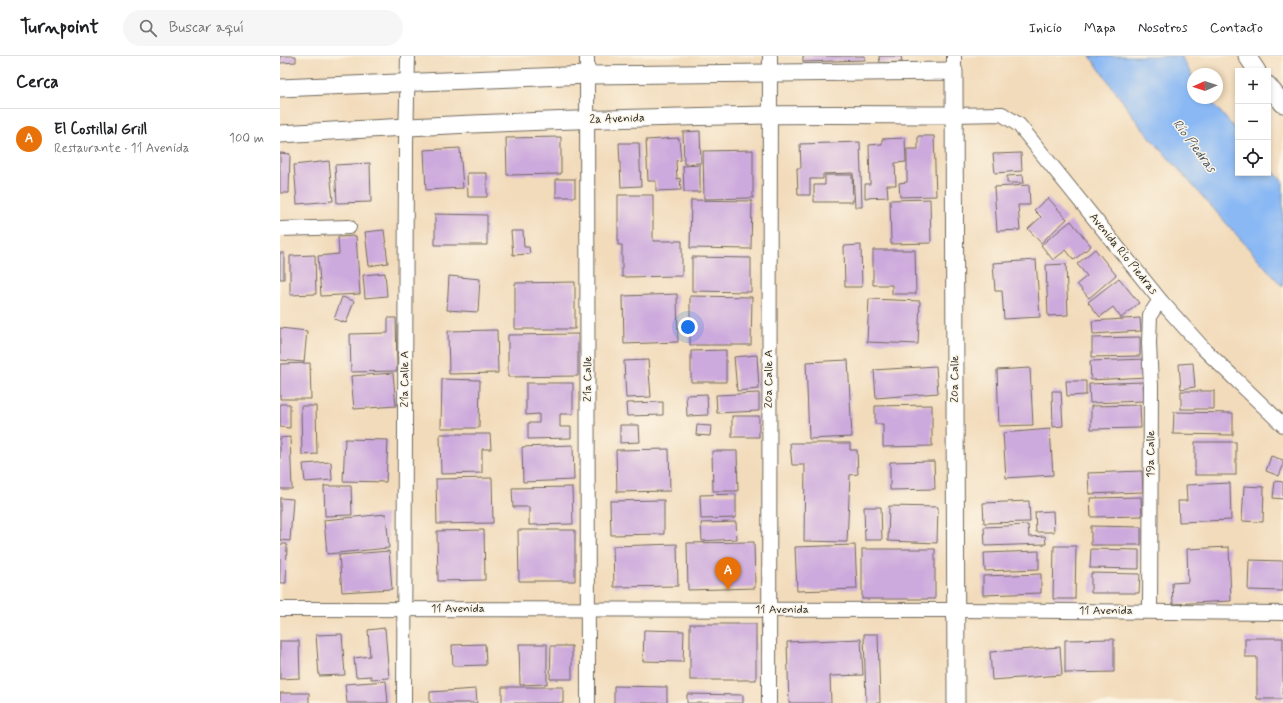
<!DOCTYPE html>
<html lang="es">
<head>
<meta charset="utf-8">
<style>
  :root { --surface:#fff; --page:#f6f6f6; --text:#202124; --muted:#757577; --line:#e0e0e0; --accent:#d93025 }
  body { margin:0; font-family:Mynerve,sans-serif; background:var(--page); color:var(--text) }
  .controls { position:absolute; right:12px; top:12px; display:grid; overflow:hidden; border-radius:0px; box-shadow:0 2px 6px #0003 }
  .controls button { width:36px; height:36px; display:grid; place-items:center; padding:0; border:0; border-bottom:1px solid var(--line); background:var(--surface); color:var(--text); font:20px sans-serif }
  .compass { position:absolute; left:907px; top:12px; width:36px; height:36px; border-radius:50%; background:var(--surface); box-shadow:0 2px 6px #0003; rotate:267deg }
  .you { position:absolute; left:408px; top:271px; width:14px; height:14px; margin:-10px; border:3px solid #fff; border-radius:50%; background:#1a73e8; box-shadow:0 0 0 6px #1a73e833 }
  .badge { display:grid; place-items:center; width:26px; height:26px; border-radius:50%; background:var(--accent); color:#fff; font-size:13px; font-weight:700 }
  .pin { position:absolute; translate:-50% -33px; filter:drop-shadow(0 1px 2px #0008) }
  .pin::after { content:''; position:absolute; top:21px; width:14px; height:12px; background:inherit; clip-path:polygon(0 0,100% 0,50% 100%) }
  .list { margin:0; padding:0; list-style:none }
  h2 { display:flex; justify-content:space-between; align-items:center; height:52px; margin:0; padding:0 16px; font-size:17px }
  h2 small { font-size:13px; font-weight:400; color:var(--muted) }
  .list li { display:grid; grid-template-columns:26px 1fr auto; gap:12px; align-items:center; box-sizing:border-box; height:60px; padding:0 16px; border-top:1px solid var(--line) }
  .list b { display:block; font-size:15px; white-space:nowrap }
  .list p { margin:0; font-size:13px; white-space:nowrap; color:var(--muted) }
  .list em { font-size:13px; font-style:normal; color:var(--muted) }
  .icon { flex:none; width:22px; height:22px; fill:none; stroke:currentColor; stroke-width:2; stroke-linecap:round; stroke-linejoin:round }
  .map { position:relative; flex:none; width:1003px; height:647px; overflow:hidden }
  header { display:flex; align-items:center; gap:24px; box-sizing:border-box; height:56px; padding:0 20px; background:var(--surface); border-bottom:1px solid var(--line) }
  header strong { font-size:19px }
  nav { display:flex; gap:22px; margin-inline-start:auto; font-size:14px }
  .search { width:280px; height:36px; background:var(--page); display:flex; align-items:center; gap:10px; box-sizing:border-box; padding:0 14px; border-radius:22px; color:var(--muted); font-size:15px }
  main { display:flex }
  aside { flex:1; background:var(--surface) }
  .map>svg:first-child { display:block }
</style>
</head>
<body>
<header>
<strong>Turnpoint</strong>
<div class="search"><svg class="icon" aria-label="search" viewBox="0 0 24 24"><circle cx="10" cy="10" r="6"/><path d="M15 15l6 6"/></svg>Buscar aquí</div>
<nav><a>Inicio</a><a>Mapa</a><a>Nosotros</a><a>Contacto</a></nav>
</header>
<main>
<aside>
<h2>Cerca<small></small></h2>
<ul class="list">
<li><span class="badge" style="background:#e8710a">A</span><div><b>El Costillal Grill</b><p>Restaurante · 11 Avenida</p></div><em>100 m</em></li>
</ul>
</aside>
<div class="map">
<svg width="1003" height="647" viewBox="0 0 1003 647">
  <rect width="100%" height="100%" fill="#fcf5e5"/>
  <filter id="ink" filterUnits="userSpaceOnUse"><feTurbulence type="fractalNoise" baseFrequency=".025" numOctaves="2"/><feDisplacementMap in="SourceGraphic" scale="8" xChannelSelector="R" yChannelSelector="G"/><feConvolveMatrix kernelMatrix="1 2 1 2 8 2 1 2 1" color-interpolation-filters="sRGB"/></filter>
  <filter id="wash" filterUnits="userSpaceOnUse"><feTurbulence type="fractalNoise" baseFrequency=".012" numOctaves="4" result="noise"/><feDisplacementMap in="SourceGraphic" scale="16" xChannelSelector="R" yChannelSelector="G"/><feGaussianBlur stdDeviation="0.9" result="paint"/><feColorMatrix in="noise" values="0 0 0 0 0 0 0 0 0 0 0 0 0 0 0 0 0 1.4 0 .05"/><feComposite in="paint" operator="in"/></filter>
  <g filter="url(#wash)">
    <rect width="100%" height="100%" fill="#f2dbbb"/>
    <polygon fill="#89b8f4" stroke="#5a7290" points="810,0 901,0 913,21 913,42 928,42 958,76 958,117 988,117 988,109 1003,126 1003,231 861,71"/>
    <g id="blocks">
      <g fill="#cdaadd">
        <polygon points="0,0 16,0 16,6 0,7"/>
        <polygon points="523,0 585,0 585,4 523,6"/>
        <polygon points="599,0 621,0 622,6 600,7"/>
        <polygon points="420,75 421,107 404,108 403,76"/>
        <polygon points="638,80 654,80 656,140 620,141 619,127 627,126 627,93 638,93"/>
        <polygon points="281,81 281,118 227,119 226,82"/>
        <polygon points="399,82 401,104 396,105 397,123 400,122 401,134 376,135 376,125 368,125 366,84"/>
        <polygon points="625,82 626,106 615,107 616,129 607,129 608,141 585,142 585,128 590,128 589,89 602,88 602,83"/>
        <polygon points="580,86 582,151 575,151 573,117 543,118 543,123 530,123 530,139 518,139 517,112 521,112 520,88"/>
        <polygon points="339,87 359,87 361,130 341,131"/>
        <polygon points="180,92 183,132 146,134 144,94"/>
        <polygon points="473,94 473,142 424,143 423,95"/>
        <polygon points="0,97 10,98 9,137 0,137"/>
        <polygon points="741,97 742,115 715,117 713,98"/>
        <polygon points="49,105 53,145 17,148 14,109"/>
        <polygon points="90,107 91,146 57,147 55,109"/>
        <polygon points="420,109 420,136 404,136 403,110"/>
        <polygon points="187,117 207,117 207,141 188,141"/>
        <polygon points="545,119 572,119 573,146 534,146 534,129 545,129"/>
        <polygon points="743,119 744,127 727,127 727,120"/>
        <rect x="276" y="123" width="19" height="18"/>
        <polygon points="749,129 750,149 738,149 740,174 717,175 714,131"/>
        <polygon points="338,139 373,139 373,185 402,185 402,220 342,221 342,189 338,189"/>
        <polygon points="768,142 787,163 761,187 748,173 761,161 754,154"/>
        <polygon points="650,143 651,187 611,188 610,144"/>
        <polygon points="411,144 472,145 471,193 410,192"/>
        <polygon points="155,158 207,159 207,189 155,189"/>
        <polygon points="791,165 811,190 794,204 786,194 773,204 761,189"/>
        <polygon points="104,174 108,207 89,210 85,176"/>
        <polygon points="231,175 243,175 244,191 249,191 250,198 233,199"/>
        <polygon points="76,180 80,238 41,240 38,200 59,198 58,181"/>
        <polygon points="581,189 582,231 565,231 564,190"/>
        <polygon points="815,193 836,219 809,242 797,228 807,220 797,208"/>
        <polygon points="593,194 635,194 636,238 612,238 612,229 593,229"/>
        <rect x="0" y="197" width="4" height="26"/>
        <polygon points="35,199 36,238 10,239 10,200"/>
        <polygon points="412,201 471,202 471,236 412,235"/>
        <polygon points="756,204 760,261 724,263 722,235 715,235 713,207"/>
        <polygon points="786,208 788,259 768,260 766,209"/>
        <polygon points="105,217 107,240 85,242 83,219"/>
        <polygon points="169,220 200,223 198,256 167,254"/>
        <polygon points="839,222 859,247 841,262 833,251 820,261 808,246"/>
        <polygon points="295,226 295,273 235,273 235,227"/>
        <polygon points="397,238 398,286 344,288 343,240"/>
        <polygon points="410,240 472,241 471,289 410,289"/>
        <polygon points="62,241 74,245 66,267 54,263"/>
        <polygon points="589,243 640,245 638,288 587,286"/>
        <polygon points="108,262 116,262 117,315 71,316 70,278 108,277"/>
        <polygon points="860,262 861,275 813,278 812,265"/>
        <polygon points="0,272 27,275 24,306 0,304"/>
        <polygon points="217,274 218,317 169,318 168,275"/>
        <polygon points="298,278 298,320 228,321 228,279"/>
        <polygon points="860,281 860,300 812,301 812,282"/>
        <polygon points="446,294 446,326 411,326 411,295"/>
        <polygon points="477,299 479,333 457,335 454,301"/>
        <polygon points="865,303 866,321 811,324 810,305"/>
        <polygon points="368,304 371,341 346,342 344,305"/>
        <polygon points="568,304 572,381 529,383 526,306"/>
        <polygon points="30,307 31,343 0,343 0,308"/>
        <polygon points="913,307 915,331 901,333 899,308"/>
        <polygon points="656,310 658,337 596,342 594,314"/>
        <polygon points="750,312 753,369 719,370 717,314"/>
        <polygon points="113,317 116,350 74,353 71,320"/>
        <polygon points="162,323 200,324 199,372 161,372"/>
        <polygon points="786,325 806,325 806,339 787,340"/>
        <polygon points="863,326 864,345 810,347 809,328"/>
        <polygon points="246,327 293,327 293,358 280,358 280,371 291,371 291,382 248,383 248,367 259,367 259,358 246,359"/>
        <polygon points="772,335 781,335 783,370 773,371"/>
        <rect x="901" y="335" width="33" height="18"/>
        <polygon points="479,337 479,355 437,357 436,339"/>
        <polygon points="427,338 428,359 407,360 406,339"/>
        <polygon points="383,346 383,359 347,360 346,347"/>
        <polygon points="0,348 10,348 10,372 0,371"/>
        <polygon points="652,349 652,390 603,391 603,368 595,368 595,350"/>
        <polygon points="860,349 861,372 811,373 811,350"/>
        <polygon points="21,350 36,350 37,398 22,399"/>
        <polygon points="894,356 953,357 953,379 893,378"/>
        <rect x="452" y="360" width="27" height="21"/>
        <polygon points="340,369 359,369 360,386 340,387"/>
        <polygon points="417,369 431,370 430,380 416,379"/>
        <polygon points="770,373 773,419 726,422 723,377"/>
        <polygon points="160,378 210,378 211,393 202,393 202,417 161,418"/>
        <polygon points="10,381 12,433 0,433 0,382"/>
        <polygon points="65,383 108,384 106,426 63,425"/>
        <rect x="915" y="386" width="41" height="33"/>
        <polygon points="510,387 570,387 570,394 577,394 578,418 570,419 567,486 524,485 525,409 512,409"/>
        <polygon points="293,389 294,424 243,426 242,391"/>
        <polygon points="389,393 390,435 337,436 336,394"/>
        <polygon points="432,395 457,395 458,435 433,435"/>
        <polygon points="991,400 1003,404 1003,410 999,420 986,415"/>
        <polygon points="654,405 655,433 610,434 610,406"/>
        <polygon points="51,406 52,424 25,426 23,408"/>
        <polygon points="862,415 863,436 809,438 808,417"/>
        <polygon points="212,422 213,467 157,468 156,423"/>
        <polygon points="995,425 1003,426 1003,443 993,442"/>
        <polygon points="950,427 951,464 899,466 898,445 907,445 906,429"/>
        <polygon points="44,430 71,430 72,459 45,460"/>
        <polygon points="964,430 984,431 983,466 962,465"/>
        <polygon points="292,431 293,468 249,469 249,451 233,451 232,432"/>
        <polygon points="456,438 456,462 421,463 420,439"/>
        <polygon points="861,441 862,460 811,461 810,442"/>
        <polygon points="0,442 13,443 10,485 0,484"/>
        <polygon points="384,444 384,478 331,479 330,445"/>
        <polygon points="749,445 750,466 704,467 703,447"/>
        <polygon points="609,450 658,451 657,487 608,485"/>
        <polygon points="584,451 601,451 602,484 585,484"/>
        <polygon points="773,455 774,476 756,476 755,456"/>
        <polygon points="106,458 109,492 47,498 44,464"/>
        <polygon points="456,466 457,483 422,485 421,467"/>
        <polygon points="748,469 749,481 765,480 766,488 705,490 704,471"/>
        <polygon points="811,470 861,471 861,489 811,489"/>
        <polygon points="204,474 205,524 158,525 157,475"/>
        <polygon points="238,474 295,474 295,525 239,525"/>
        <polygon points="474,486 475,532 408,534 407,487"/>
        <polygon points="0,488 7,488 6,527 0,527"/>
        <polygon points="397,488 398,530 334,531 333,490"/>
        <polygon points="575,489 577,533 517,535 515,491"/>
        <polygon points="774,490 796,490 795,543 773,543"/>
        <polygon points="949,491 951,545 893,548 892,527 908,526 907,493"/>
        <rect x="582" y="493" width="73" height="50"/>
        <polygon points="811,493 859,494 859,513 810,512"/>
        <polygon points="109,495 112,533 62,536 59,499"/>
        <polygon points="759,495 759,513 705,515 704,497"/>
        <polygon points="969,504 1003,505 1003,535 968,534"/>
        <polygon points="811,517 860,518 859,537 811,537"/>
        <polygon points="761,518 761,537 703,539 703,520"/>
        <rect x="410" y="568" width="66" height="56"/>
        <polygon points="105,572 109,622 91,623 91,620 76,621 74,602 90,600 88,574"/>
        <polygon points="364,574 404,575 403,606 363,605"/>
        <polygon points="62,578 65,619 39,620 36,579"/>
        <polygon points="584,578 598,578 600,647 586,647"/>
        <polygon points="965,582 1003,582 1003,643 977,643 977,601 965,601"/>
        <polygon points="581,583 583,619 550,620 551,647 509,647 507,586"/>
        <polygon points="834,583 834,616 785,617 785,584"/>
        <polygon points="0,585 19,585 20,622 0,623"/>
        <polygon points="205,588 206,609 173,610 172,589"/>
        <polygon points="239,588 267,588 267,628 240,629"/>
        <polygon points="271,590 292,590 292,623 270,623"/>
        <polygon points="780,591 782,619 712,624 710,596"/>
        <polygon points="106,625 108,647 67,647 65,628"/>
        <polygon points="334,630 387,631 387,647 334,647"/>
        <rect x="222" y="631" width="61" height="16"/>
        <polygon points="196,633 197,647 150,647 150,636"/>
        <rect x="0" y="637" width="29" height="10"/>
        <polygon points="407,638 463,639 463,647 407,647"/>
      </g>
    </g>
  </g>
  <g filter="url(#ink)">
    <use href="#blocks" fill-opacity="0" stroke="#71695d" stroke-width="1"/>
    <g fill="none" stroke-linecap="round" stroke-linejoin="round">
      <g stroke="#71695d" stroke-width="16">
        <g id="minor">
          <polyline points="307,0 308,647"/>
          <polyline points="674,15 674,0"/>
          <polyline points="674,59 722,58 739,69 880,244 924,293 1003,369"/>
          <polyline points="0,173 69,171"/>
          <polyline points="0,553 676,554 1003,557"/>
          <polyline points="870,555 871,330 869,287 870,259 880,244"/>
          <polyline points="124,647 126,87 128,0"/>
          <polyline points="489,647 490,0"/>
        </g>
      </g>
      <g stroke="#71695d" stroke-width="19">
        <g id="tertiary">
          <polyline points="967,0 977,15"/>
          <polyline points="988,29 1003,48"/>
          <polyline points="0,32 308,19 674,15 676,647"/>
          <path d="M0,78C162,68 325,62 487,59C549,58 612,59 674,59"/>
        </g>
      </g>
      <use href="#minor" stroke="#fff" stroke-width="14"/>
      <use href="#tertiary" stroke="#fff" stroke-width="17"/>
    </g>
  </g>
  <g text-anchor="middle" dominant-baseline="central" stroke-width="3" stroke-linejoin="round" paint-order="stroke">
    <g font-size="12" fill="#2b2b2b" stroke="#fcf5e5">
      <text transform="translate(337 63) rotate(-2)">2a Avenida</text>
      <text transform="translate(843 198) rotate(51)">Avenida Río Piedras</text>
      <text transform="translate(125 323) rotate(-90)">21a Calle A</text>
      <text transform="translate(308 323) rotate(-90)">21a Calle</text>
      <text transform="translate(489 323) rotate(-90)">20a Calle A</text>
      <text transform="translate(675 323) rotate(-90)">20a Calle</text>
      <text transform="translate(871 398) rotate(-90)">19a Calle</text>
      <text x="178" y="553">11 Avenida</text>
      <text x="502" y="554">11 Avenida</text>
      <text x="826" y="555">11 Avenida</text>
    </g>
    <g font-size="13" font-style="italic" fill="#475567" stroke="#fcf5e5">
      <text transform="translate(914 90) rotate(53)">Río Piedras</text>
    </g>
  </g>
</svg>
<div class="controls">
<button>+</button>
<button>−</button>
<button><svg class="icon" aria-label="locate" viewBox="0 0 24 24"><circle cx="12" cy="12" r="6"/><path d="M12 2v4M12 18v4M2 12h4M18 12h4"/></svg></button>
</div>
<svg class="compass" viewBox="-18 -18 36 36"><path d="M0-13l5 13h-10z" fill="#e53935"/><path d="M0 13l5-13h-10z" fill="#757577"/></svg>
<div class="you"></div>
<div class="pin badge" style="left:448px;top:534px;background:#e8710a">A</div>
</div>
</main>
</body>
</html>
